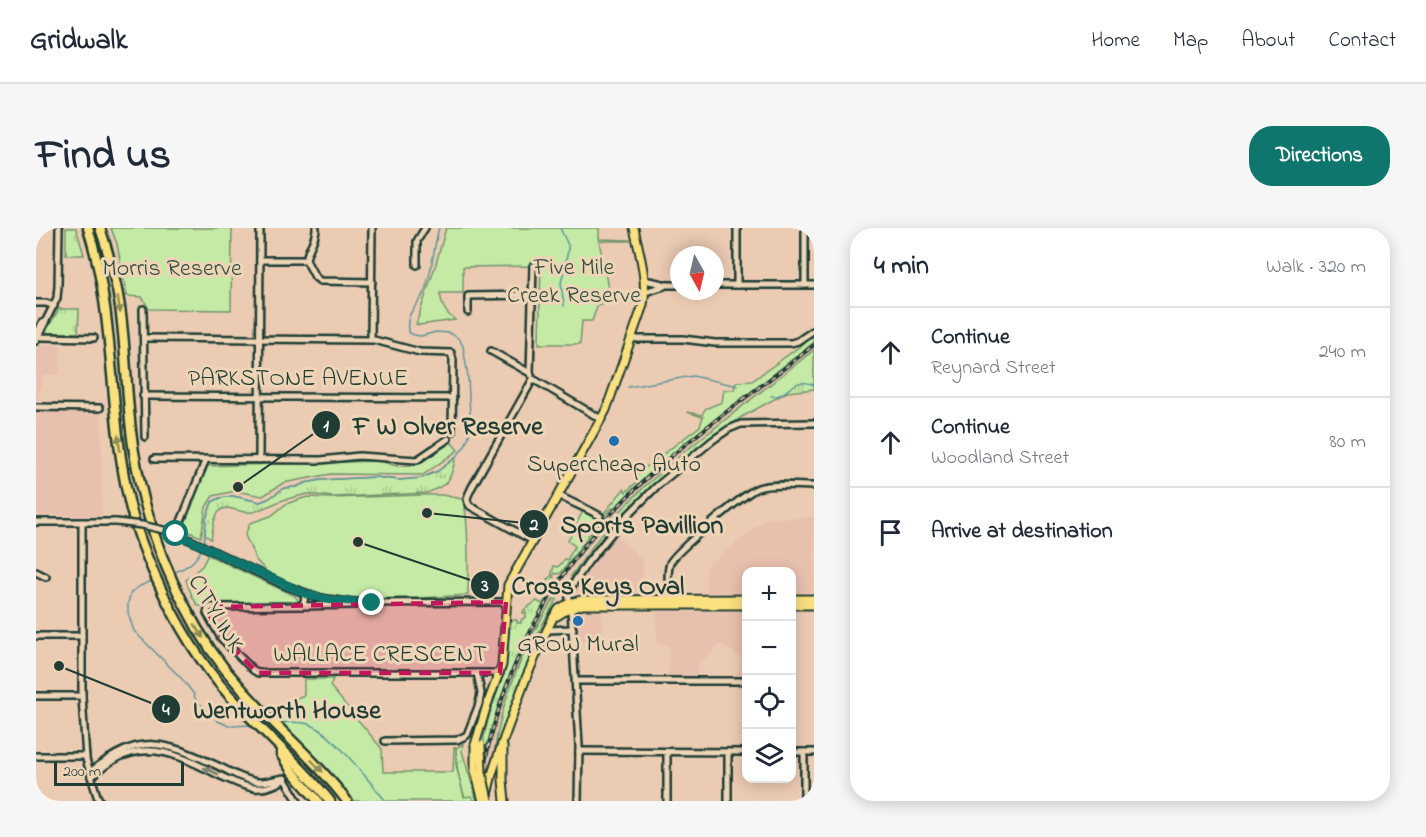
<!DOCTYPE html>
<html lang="en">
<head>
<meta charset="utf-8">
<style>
  :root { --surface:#fff; --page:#f6f6f7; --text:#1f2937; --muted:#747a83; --line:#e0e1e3; --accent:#0f766e }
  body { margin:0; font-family:"Indie Flower",sans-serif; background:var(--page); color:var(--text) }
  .controls { position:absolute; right:18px; bottom:18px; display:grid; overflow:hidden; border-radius:12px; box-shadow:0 3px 15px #0003 }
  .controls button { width:54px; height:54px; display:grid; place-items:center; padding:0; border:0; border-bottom:2px solid var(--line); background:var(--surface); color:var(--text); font:30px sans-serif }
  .compass { position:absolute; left:634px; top:18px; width:54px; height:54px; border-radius:50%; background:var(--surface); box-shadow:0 3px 15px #0003; rotate:172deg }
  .scale { position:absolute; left:18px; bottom:15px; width:130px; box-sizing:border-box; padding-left:6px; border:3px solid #1f3d34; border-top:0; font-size:16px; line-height:21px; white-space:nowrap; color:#1f3d34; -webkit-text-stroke:4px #efd5b7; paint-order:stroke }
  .stop { position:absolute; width:18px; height:18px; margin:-14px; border:4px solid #0f766e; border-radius:50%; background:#fff }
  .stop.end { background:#0f766e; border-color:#fff; box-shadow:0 2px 6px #0008 }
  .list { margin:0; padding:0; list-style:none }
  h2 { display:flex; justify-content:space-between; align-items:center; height:78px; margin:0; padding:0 24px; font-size:26px }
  h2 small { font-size:20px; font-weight:400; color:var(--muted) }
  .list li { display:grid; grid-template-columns:39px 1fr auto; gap:18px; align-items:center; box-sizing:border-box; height:90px; padding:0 24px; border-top:2px solid var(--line) }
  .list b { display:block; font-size:22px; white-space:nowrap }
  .list p { margin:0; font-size:20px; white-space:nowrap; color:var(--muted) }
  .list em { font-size:20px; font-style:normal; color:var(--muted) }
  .icon { flex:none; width:33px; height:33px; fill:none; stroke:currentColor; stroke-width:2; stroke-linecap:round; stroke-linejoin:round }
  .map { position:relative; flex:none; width:778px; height:573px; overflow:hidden; border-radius:24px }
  header { display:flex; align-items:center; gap:36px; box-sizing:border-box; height:84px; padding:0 30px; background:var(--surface); border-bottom:2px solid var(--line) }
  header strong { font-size:28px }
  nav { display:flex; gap:33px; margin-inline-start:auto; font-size:21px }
  .intro { display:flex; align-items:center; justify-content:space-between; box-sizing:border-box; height:144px; padding:0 36px }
  h1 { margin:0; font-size:42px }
  .button { padding:15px 27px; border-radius:24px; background:var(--accent); color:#fff; font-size:21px; font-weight:700 }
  main { display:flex; gap:36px; padding:0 36px }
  aside { flex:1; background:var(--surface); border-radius:24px; box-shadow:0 3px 15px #0003 }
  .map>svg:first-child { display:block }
</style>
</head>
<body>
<header>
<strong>Gridwalk</strong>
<nav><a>Home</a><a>Map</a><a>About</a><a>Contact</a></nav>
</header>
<div class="intro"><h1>Find us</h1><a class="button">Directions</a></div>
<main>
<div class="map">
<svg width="778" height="573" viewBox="0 0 778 573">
  <defs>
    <pattern id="grass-tufts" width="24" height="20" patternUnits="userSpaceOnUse" patternTransform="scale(1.5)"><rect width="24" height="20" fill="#c4eaa5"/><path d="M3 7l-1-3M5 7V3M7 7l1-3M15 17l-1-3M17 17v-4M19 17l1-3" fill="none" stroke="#a8ca8f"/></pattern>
  </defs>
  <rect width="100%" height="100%" fill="#eccbb3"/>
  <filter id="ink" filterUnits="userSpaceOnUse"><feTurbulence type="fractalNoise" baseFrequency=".0167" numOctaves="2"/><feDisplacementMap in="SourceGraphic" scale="12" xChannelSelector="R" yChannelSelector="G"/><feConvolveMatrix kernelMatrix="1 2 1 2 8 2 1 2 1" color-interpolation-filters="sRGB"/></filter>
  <g filter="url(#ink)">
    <g fill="#e8c0ae">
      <polygon points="778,114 778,122 652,221 608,259 578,288 551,320 523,360 520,365 521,366 509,384 493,416 478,452 467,483 450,552 448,538 452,516 466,468 474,447 489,412 508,375 529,343 547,318 577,281 612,247"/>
      <polygon points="3,117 25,117 24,146 8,147 0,175 0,123"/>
      <polygon points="65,182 66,288 0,287 0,184"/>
      <polygon points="778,289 778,363 756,364 756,344 710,344 710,364 670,364 670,339 730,291"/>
      <polygon points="579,307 607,332 608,365 539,365 537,362"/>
      <polygon points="540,384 566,384 567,412 541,413"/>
      <polygon points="620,384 710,384 710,447 701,447 706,430 684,416 662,437 661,448 632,448 633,417 621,416"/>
    </g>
    <g fill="url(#grass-tufts)" stroke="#72946c" stroke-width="1.5">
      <polygon points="30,0 40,0 48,27 30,27"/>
      <polygon points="23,81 43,81 42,105 11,105 11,102"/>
      <polygon points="778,108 778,114 627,234 612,247 577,281 576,280 564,292 525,345 521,346 519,345 517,348 518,350 506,370 501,367 505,363 508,357 510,357 512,353 511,351 515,349 518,338 522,339 529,331 531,332 539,318 532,313 547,283 564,290 588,261 590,264 602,253 599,250 609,240 664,198 667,189 651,184 666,187 669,181 686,174 688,162 698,162 700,154 716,153"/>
      <polygon points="778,122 778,161 751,164 704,190 643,236 621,255 577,300 576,297 539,345 539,350 535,348 575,293 608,259 652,221"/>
      <path d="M420,229C413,253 416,255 391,265L298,269L271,266L247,272L218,284H208L192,280L186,281L181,286L178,294L175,311L169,307L170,291L176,274L184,270L197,268L224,274L232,271L248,260L260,259L269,255L285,252L339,249L363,252L385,250L402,243Z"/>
      <path d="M528,359L507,395L496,420L499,422L451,557C449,547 455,535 458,525C460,516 461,507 463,498C472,457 500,389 528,359Z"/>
      <path d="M513,368C482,422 460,478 448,538V509L454,484L470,440L474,392H481V395H485V392L490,389V385H487L488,382L501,373L506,376Z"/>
      <path d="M427,516L426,523L441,573L429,570C423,552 420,539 420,520Z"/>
    </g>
    <g fill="#c4eaa5" stroke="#72946c" stroke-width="1.5">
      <polygon points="75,0 196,0 195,82 113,81 106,69 91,68 81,16"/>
      <path d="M410,0H563V11L594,12V13H563L574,71H568L566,76H562L556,93H546L544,116H503L505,38L427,39V65H404C406,78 409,85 419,92L383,97L380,96L399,39Z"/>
      <polygon points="415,214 422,222 387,247 295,246 247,255 227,268 199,263 177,268 170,279 165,309 146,301 171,238 343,233 361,238 379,237"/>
      <path d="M386,267H406L426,271C434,285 432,348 432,367L384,370L325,371L293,368L252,354L231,344L220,332L209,307L214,295L235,288L250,276L271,269L295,270Z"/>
      <polygon points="172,327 259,368 263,374 259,377 162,378 156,368 150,352 166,338"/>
      <polygon points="268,451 297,451 294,458 346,521 347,544 417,544 418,520 420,520 420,537 428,569 436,568 438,573 316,573 233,483 268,467"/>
    </g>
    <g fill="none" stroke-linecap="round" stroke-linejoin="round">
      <g stroke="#5c969c" stroke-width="1.5">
        <polyline points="524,0 532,17 532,23 525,55 528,78"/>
        <polyline points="592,159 657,148 702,158"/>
        <path d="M735,168C754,170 754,147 778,157"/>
        <path d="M168,316L170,291L176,274L184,270L197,268L224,274L232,271L248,260L260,259L269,255L285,252L339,249L363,252L386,250L402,243L420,229L429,218L433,208L434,187L432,149L427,118L423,111L414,105L400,104L385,108L378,107L372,104C370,87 376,83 385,70C396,51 397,21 403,0"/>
        <path d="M137,345C151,339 159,335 166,320"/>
        <polyline points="118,352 104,358 95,364 92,375 92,385 98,403 146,451 157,465 160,472 182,493 193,498 217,497"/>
        <path d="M243,495C253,494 266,493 275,497C296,504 334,555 350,573"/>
      </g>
      <g stroke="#1f3d34" stroke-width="10">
        <g id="minor">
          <polyline points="701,0 701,57"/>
          <polyline points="769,0 769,57"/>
          <polyline points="224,32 270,32 279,49 284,53 336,54"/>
          <path d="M270,32C272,19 280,13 280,0"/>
          <polyline points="381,37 381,13 389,0"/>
          <polyline points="608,52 632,57 643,57"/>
          <polyline points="679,57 778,57"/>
          <polyline points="609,64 628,58"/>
          <polyline points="0,75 10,75 18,78"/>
          <polyline points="107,81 109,209"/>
          <polyline points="432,84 432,68 497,67"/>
          <polyline points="0,104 6,95"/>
          <polyline points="0,108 5,109 58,110"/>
          <polyline points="108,110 338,112 384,124 415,125 417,132 416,204"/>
          <polyline points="596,110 602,111 647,111 679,115 755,115 762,113 778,102"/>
          <polyline points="335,112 336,0"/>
          <polyline points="0,113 21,70 22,58 23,0"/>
          <polyline points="455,123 494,145 495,147"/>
          <polyline points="494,145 497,38"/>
          <polyline points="107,168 417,170"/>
          <polyline points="0,179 64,180"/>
          <polyline points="118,231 285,232 323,228 381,232 412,211"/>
          <polyline points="223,232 224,0"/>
          <path d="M522,267C536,275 550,280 564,288"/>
          <polyline points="0,294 80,294"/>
          <polyline points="46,294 46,468 50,531 61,568 64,573"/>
          <polyline points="132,303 154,312 246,356 271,366 285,370 305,373 336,375 470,374"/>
          <polyline points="140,306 170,231"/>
          <path d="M497,313L434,278C428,271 433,266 436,259L497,151L565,191"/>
          <polyline points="0,344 10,349"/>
          <polyline points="269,366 268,374 265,378 175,379 172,381 171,385 185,410 217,442 222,445 464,445"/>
          <path d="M633,373C633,361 630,346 634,335C638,325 710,264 722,260C734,255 764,258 778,258"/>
          <polyline points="533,375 533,363 539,353 552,334 585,294 621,258 677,212 693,201 705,196 778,195"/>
          <polyline points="265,378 319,377"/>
          <polyline points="535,381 543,518 542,573"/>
          <polyline points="511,402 537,401"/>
          <polyline points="0,408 46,408"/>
          <polyline points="540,453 710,453"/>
          <polyline points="0,468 46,468"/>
          <polyline points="349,513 421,512 431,507 443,476 445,465 441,445"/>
          <polyline points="543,523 710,524"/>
          <polyline points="631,524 631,573"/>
          <polyline points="692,524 692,573"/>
          <polyline points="756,524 778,524"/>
          <polyline points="768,524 768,573"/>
          <polyline points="0,528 50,528"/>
          <path d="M54,544C105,504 127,513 182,538C195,544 207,552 221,554C231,555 239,551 248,550L262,573"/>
          <path d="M55,549C63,543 69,537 78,532C118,510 151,532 187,549C197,553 207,559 218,560C229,561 240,557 249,551"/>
        </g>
      </g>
      <g stroke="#1f3d34" stroke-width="11">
        <g id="major">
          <polyline points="756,371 778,371"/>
          <polyline points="756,377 778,377"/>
          <polyline points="521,388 529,383 546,377 710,377"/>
          <path d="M439,517L451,477L466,437L472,357L570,182L607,77C612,52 603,24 598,0"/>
          <polyline points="467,518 467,552 469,573"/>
          <polyline points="451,567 456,546 468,510 490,450 511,402 518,388 523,381 533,375 545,372 710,371"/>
        </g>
      </g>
      <g stroke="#1f3d34" stroke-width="13">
        <g id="highway">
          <path d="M52,0C80,89 72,183 93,273C99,300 109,325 120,350C139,393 162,433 194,468C227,504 264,536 294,573"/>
          <path d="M64,0C73,26 80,52 84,79C91,127 90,176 98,224C107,278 123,330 149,378C164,408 183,436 205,460C239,499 280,532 311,573"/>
          <polyline points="245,526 255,542 282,573"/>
        </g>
      </g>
      <use href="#minor" stroke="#efd5b7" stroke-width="5"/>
      <use href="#major" stroke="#fbe080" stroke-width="7"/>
      <use href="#highway" stroke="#fbe080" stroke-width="8"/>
      <g stroke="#1f3d34" stroke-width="4">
        <path id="rail" d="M443,573C457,450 520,333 611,250C662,202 723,161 778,117"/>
      </g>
      <use href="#rail" stroke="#efd5b7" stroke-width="1.5" stroke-dasharray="4.5" stroke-linecap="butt"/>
      <g stroke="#1f3d34" stroke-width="10" stroke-linecap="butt">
        <polyline id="minor-bridge" points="80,294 106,297 132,303"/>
      </g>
      <g stroke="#1f3d34" stroke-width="11" stroke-linecap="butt">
        <g id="major-bridge">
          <polyline points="439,517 439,543 447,573"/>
          <polyline points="445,517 446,544 452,572"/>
        </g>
      </g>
      <use href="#minor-bridge" stroke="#efd5b7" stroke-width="5"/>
      <use href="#major-bridge" stroke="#fbe080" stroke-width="7"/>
    </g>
    <defs><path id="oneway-solid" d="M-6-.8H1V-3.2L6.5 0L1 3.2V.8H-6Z" transform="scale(1.5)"/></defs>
    <g fill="#8d8e5a">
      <use href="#oneway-solid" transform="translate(83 77) rotate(81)"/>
      <use href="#oneway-solid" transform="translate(83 215) rotate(-97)"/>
      <use href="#oneway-solid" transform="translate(163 403) rotate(58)"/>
      <use href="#oneway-solid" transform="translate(281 538) rotate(46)"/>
    </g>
    <use fill="#7d816f" href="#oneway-solid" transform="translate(175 543) rotate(-155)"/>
  </g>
  <g fill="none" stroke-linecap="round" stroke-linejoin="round" filter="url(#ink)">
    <polyline stroke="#0f766e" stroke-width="8" points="140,306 270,366 294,372 336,375"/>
  </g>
  <path fill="#c2185b" fill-opacity="0.2" stroke="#c2185b" stroke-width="4.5" stroke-dasharray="12 8" stroke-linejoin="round" d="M470,374L464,445H222L187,411L171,383L175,379Z"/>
  <g fill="#1f6fb2" stroke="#efd5b7" stroke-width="2">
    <circle cx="578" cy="213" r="6"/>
    <circle cx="542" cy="393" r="6"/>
  </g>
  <g text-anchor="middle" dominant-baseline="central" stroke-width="6" stroke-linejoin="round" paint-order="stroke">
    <g font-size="24" fill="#304e3f" stroke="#efd5b7">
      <text x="538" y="40">Five Mile<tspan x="538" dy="28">Creek Reserve</tspan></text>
      <text x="136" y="41">Morris Reserve</text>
    </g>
    <g font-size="24" fill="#1f3d34" stroke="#efd5b7">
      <text x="262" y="151">PARKSTONE AVENUE</text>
      <text transform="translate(179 386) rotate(59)">CITYLINK</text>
      <text x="344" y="427">WALLACE CRESCENT</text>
    </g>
    <g font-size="24" fill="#1f3d34" stroke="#efd5b7">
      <text x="578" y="237">Supercheap Auto</text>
      <text x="542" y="417">GROW Mural</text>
    </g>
  </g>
  <path fill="none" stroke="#1f3d34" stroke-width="2" d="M202 259L290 197M391 285L498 296M322 314L449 357M23 438L130 481"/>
  <g fill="#1f3d34" stroke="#efd5b7" stroke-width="2">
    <circle cx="202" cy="259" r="6"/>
    <circle cx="391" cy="285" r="6"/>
    <circle cx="322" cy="314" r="6"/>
    <circle cx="23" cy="438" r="6"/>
    <circle cx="290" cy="197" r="15"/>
    <circle cx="498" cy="296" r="15"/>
    <circle cx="449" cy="357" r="15"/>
    <circle cx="130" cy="481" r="15"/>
  </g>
  <g font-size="18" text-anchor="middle" font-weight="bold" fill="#fff">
    <text x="290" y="203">1</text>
    <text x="498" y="302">2</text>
    <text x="449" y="363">3</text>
    <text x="130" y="487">4</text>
  </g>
  <g font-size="26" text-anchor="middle" font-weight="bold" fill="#1f3d34" stroke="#efd5b7" stroke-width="6" stroke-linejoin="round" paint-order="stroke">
    <text x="412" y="206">F W Olver Reserve</text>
    <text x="606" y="305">Sports Pavillion</text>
    <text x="562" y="366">Cross Keys Oval</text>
    <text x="251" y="490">Wentworth House</text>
  </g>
</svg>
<div class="controls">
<button>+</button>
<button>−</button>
<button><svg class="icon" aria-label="locate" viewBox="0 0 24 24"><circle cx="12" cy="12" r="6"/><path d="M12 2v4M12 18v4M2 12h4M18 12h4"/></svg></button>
<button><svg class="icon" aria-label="layers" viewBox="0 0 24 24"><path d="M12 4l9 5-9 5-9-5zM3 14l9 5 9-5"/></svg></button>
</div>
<svg class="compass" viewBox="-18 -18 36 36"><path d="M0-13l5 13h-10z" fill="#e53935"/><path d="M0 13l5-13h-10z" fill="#747a83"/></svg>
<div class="scale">200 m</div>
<div class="stop" style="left:140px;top:306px"></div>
<div class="stop end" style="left:336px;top:375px"></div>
</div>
<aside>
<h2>4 min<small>Walk · 320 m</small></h2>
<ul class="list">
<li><svg class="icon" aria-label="ahead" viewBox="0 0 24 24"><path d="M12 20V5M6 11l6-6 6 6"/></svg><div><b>Continue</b><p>Reynard Street</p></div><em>240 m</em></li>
<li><svg class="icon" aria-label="ahead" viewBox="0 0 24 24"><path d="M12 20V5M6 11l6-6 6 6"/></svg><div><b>Continue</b><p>Woodland Street</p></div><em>80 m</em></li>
<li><svg class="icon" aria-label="arrive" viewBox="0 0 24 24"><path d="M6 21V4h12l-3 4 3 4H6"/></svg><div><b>Arrive at destination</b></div></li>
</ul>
</aside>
</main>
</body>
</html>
